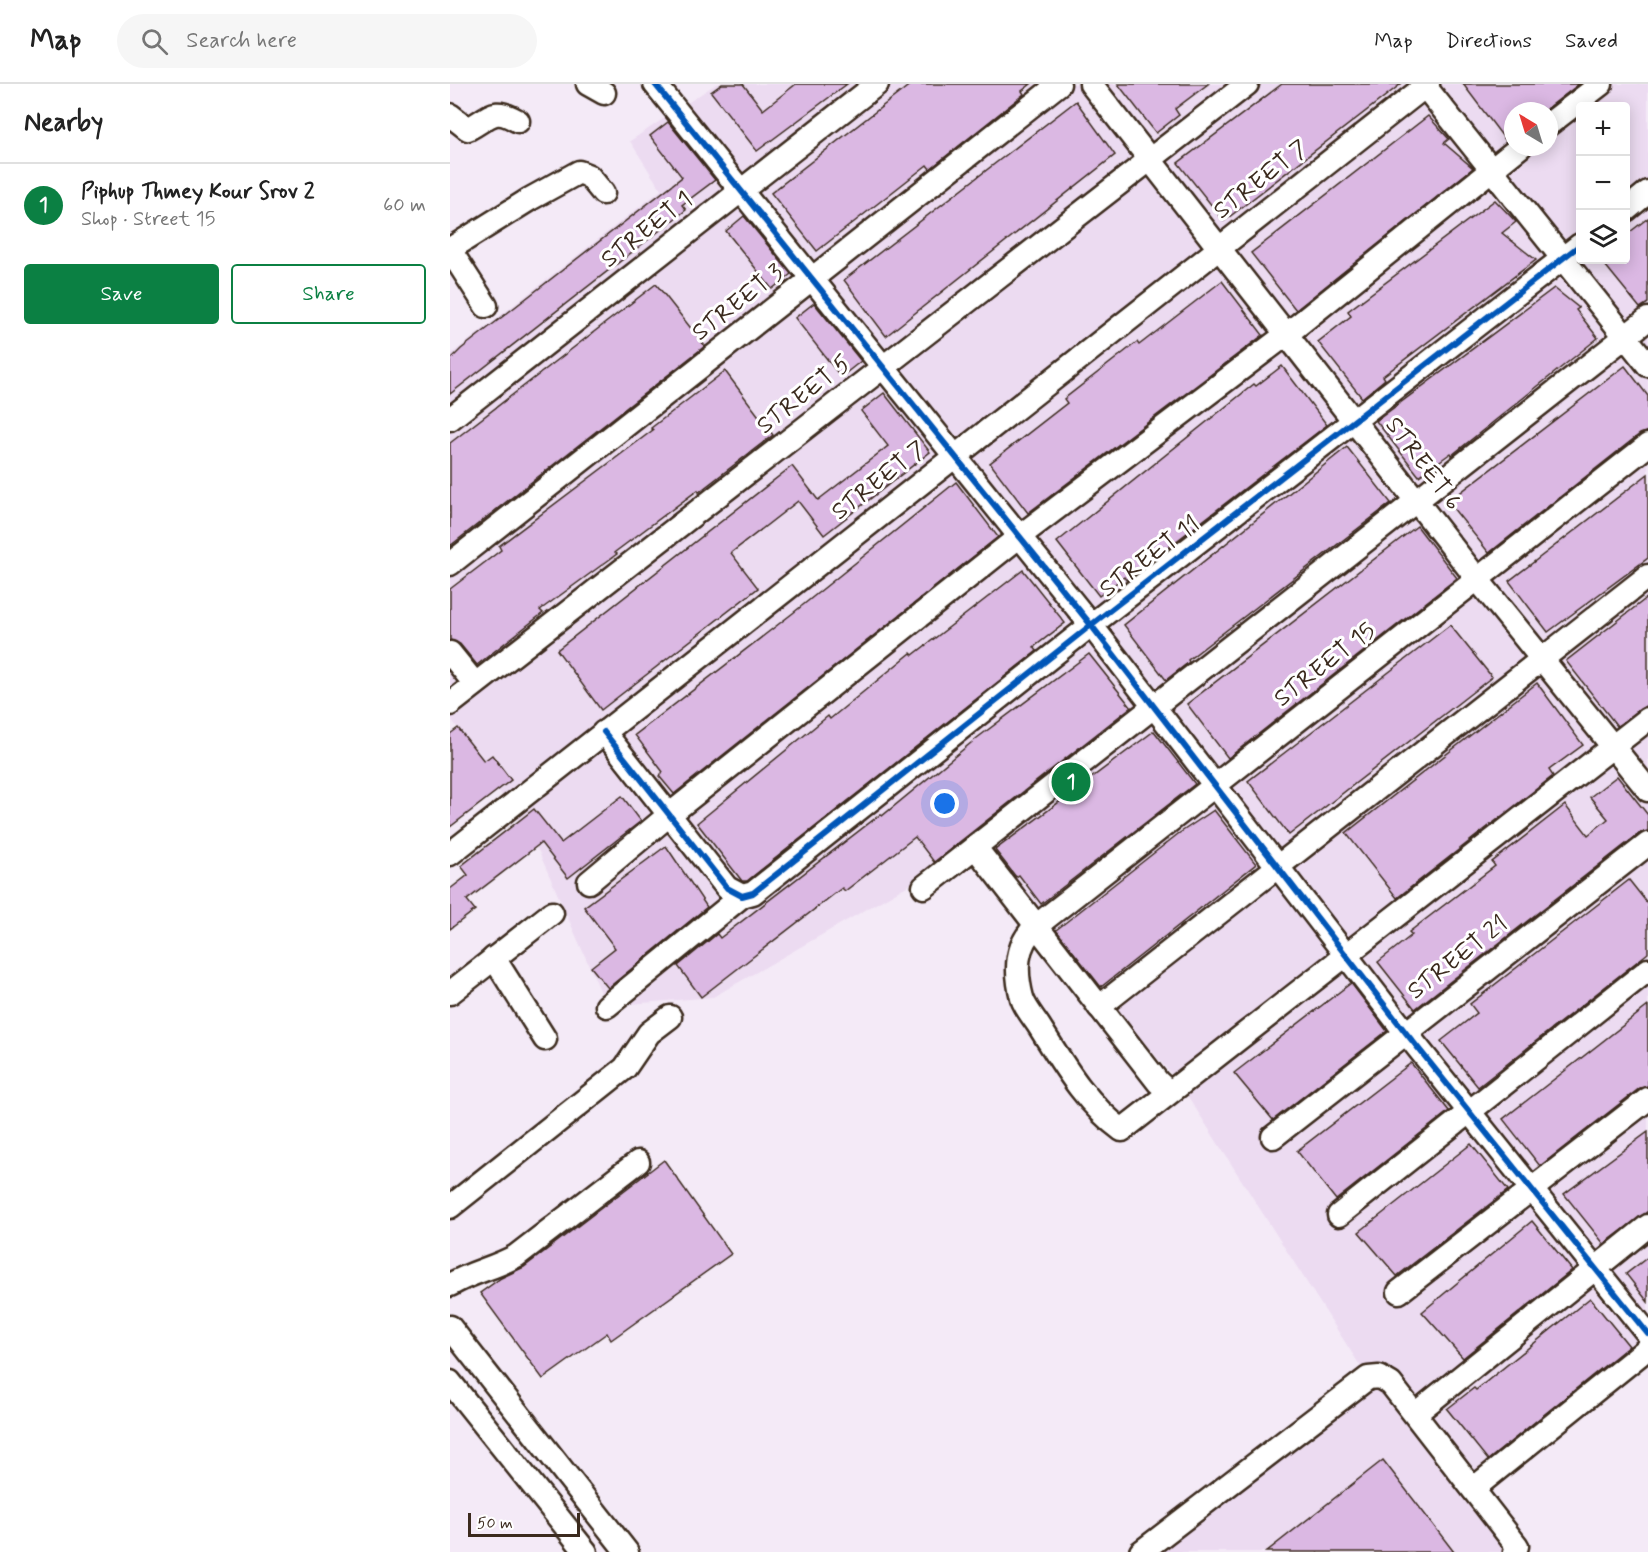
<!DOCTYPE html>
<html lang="en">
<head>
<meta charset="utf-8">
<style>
  :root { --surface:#fff; --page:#f6f6f6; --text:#222; --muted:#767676; --line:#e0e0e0; --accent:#0b8043 }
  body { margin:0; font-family:Mynerve,sans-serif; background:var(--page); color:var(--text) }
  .controls { position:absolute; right:18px; top:18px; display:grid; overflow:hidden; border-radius:6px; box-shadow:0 3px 15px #0003 }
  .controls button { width:54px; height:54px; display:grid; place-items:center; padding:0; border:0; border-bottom:2px solid var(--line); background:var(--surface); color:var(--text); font:30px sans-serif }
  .compass { position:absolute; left:1054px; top:18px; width:54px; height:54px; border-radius:50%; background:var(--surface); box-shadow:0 3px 15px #0003; rotate:322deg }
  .scale { position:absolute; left:18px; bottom:15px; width:112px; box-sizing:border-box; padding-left:6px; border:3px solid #3b2a1e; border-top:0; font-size:16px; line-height:21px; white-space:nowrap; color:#3b2a1e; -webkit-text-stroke:4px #fff; paint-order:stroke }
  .you { position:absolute; left:495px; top:720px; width:21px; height:21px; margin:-15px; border:4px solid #fff; border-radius:50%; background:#1a73e8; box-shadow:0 0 0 9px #1a73e833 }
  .badge { display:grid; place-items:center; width:39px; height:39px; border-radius:50%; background:var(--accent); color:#fff; font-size:20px; font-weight:700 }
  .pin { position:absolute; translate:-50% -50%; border:3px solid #fff; box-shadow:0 2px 6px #0006 }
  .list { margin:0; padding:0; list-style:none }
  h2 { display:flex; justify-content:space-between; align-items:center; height:78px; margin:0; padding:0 24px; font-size:26px }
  h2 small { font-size:20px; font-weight:400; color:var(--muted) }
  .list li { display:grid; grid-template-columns:39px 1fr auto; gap:18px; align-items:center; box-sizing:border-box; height:84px; padding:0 24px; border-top:2px solid var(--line) }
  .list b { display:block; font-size:22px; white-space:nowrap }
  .list p { margin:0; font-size:20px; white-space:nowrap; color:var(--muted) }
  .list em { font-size:20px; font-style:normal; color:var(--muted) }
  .actions { display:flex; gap:12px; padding:18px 24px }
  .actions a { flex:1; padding:14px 0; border:2px solid var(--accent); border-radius:6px; text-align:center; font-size:21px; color:var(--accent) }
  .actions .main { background:var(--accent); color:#fff }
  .icon { flex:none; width:33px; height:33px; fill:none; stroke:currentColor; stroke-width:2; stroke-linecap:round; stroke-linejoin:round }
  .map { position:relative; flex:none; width:1198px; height:1468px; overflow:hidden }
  header { display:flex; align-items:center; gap:36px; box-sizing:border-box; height:84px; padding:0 30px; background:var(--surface); border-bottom:2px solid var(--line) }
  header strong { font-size:28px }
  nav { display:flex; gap:33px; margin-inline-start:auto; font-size:21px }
  .search { width:420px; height:54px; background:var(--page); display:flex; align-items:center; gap:15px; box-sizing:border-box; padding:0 21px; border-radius:33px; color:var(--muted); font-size:22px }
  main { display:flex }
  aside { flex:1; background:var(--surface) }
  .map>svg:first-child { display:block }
</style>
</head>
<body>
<header>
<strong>Map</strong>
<div class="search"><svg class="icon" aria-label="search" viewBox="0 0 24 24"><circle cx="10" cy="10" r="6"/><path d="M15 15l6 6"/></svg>Search here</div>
<nav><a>Map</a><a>Directions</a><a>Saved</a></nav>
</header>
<main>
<aside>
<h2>Nearby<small></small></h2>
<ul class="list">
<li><span class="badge">1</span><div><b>Piphup Thmey Kour Srov 2</b><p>Shop · Street 15</p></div><em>60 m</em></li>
</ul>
<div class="actions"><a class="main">Save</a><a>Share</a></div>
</aside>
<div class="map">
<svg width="1198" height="1468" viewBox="0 0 1198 1468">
  <rect width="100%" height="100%" fill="#f4eaf7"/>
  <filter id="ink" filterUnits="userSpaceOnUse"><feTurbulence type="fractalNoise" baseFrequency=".0167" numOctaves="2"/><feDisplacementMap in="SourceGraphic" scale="12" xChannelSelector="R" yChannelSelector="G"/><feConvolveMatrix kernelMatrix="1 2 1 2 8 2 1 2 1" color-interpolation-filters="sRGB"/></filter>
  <g filter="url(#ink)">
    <path fill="#ecdbf1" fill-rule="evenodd" d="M266,0H1198V1264L1023,1405L1058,1468H691L918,1294L730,1000L525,763L263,913L157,922L88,766L0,633V271L211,106L180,57ZM1130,22H1176V176H1130ZM1063,27H1099V63H1063Z"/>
    <g fill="#dbb8e3" stroke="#3b2a1e" stroke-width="1.5">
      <polygon points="272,0 293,0 313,26 346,0 397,0 307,67 261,8"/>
      <polygon points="461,0 581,0 572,7 574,10 480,85 477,81 367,167 321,109"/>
      <polygon points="668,0 758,0 725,25 729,31 706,49"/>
      <polygon points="832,0 951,0 774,137 728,79"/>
      <polygon points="1013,0 1129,0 1094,27 1063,27 1063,52 1056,57"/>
      <polygon points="626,17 665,71 436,252 394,196"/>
      <polygon points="978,32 999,55 994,59 1023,84 846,226 801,169"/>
      <polygon points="218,38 265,96 232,121 236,126 0,310 0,276 11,265 232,93 200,52"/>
      <polygon points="1045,116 1066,138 1052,149 1086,176 933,292 935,295 912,314 868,258 901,232 898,227"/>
      <polygon points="294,132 341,190 322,205 276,147"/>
      <polygon points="1198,134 1198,219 1190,224 1151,176 1176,176 1176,151"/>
      <polygon points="772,197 813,251 578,429 540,379 617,319 614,315 687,258 689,261"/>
      <polygon points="206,200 255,262 0,462 0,359"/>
      <polygon points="1104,204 1129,224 1126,226 1148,254 1002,371 1001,369 969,392 926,337"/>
      <polygon points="364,219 411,277 391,293 345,234"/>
      <polygon points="832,282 877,341 676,496 674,493 649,512 607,458 804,300 806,302"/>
      <polygon points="1175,282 1198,312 1198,347 1190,350 1039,469 998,418"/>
      <polygon points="275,287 323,351 249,408 248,406 165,468 167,470 90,526 93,529 27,581 10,560 0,556 0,505 51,466 49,462 203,346 201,344"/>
      <polygon points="434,309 480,368 374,451 348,417 281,469 308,504 151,626 107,566 342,382 368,416 438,362 411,327"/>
      <polygon points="897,363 941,419 738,576 739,578 716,596 674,541"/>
      <polygon points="1198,390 1198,474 1098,548 1059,497"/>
      <polygon points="506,398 548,453 224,710 209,692 213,688 185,651 343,529"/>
      <polygon points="967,442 1007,494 778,674 737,620"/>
      <polygon points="573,486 615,539 584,563 587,567 297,797 292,797 247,739 378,632 380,635 461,569 463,571"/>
      <polygon points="1198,513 1198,620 1167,642 1116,577"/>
      <polygon points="1000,541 1042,593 839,751 798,697"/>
      <polygon points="639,570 681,623 484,778 465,753 395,807 392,804 251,913 228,882 267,850 270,854 431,730 432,732 527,654"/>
      <polygon points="1087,599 1133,661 1099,686 1103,692 947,814 896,749"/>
      <polygon points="8,644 34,677 42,671 61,696 0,743 0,650"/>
      <polygon points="704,647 745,700 591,820 569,791 566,793 545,766"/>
      <polygon points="1167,692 1198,731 1198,747 1190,749 965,925 928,878 962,851 959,848 1045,782 1042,778 1115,721 1138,751 1158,735 1140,713"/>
      <polygon points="172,712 191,737 118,794 91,759 17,816 25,826 0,845 0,805 18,791 11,782 84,725 111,759"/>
      <polygon points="764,726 806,780 651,903 606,846 728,750"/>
      <polygon points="216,762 257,823 158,904 141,883 165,864 134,823"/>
      <polygon points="1179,796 1198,820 1198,869 1028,1003 991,957 1027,929 1020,920"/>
      <polygon points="901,899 937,947 823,1036 784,989"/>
      <polygon points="1198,922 1198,1002 1190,1004 1090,1082 1053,1035"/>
      <polygon points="961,979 999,1027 886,1116 847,1067"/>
      <polygon points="1198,1048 1198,1127 1154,1160 1114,1110"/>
      <polygon points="1021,1060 1058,1106 947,1192 909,1148"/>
      <polygon points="214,1076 281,1170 161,1256 157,1249 93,1295 30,1209 51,1194 74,1183"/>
      <polygon points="1082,1137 1122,1186 1013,1274 972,1228"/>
      <polygon points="1198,1173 1198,1218 1176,1190"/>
      <polygon points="1140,1214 1179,1262 1038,1376 997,1325 1024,1304 1026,1306"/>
      <polygon points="933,1376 1004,1468 816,1468"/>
    </g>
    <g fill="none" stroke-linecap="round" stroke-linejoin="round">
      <g stroke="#3b2a1e" stroke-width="27">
        <g id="minor">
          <polyline points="138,0 154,9"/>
          <polyline points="205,0 641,541 956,949 1198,1250"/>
          <polyline points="641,0 1028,496 1198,706"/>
          <polyline points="973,0 1198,281"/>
          <path d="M0,31L18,45C41,33 43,22 68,37"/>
          <polyline points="1099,40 1151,0"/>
          <polyline points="1176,126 1198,108"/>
          <polyline points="0,165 80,115 129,88 139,92 153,109"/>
          <polyline points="0,166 36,222"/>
          <polyline points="0,335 427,0"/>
          <path d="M1198,361L586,842C565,861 565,887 572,914C575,924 584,934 589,942C613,980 636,1020 672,1046L1198,635"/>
          <polyline points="0,480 609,0"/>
          <polyline points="0,569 25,600"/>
          <polyline points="0,620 797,0"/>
          <polyline points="154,648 277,804 292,812"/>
          <polyline points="525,763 708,998 719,1008"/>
          <polyline points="0,770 978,0"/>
          <polyline points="139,798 219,731 570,452 837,250 1070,63"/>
          <polyline points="474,803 1198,235"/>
          <polyline points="44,874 95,955"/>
          <polyline points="0,909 102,829"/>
          <polyline points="157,922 292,812 303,809 641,541 1130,161"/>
          <polyline points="649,923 1198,492"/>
          <polyline points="823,1053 1198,760"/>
          <polyline points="0,1123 175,984 199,949 220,933"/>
          <polyline points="889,1131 1198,886"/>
          <path d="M0,1201C21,1188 45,1184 66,1172L188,1078"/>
          <polyline points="949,1208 1198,1015"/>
          <polyline points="0,1243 177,1468"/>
          <polyline points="0,1298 136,1468"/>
          <polyline points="965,1330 1198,1142"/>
          <polyline points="1023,1405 1198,1264"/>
          <polyline points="691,1468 918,1294 929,1293 941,1300 1067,1462 1065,1468"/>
        </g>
      </g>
      <use href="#minor" stroke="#fff" stroke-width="22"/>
      <g stroke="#fff" stroke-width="10">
        <g id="cycleway">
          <polyline points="205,0 641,541 956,949 1198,1250"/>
          <polyline points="154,648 277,804 292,812 303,809 641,541 1130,161"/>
        </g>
      </g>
      <use href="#cycleway" stroke="#0057b8" stroke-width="6"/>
    </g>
  </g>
  <g text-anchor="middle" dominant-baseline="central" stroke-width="6" stroke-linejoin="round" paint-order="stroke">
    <g font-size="24" fill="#3b2a1e" stroke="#fff">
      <text transform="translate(811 96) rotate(-38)">STREET 7</text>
      <text transform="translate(197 146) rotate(-38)">STREET 1</text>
      <text transform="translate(288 219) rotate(-38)">STREET 3</text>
      <text transform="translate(354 311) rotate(-38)">STREET 5</text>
      <text transform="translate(973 380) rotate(53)">STREET 6</text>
      <text transform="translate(429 397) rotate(-38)">STREET 7</text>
      <text transform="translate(700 473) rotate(-37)">STREET 11</text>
      <text transform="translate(875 581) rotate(-38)">STREET 15</text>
      <text transform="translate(1008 874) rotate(-38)">STREET 21</text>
    </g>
  </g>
</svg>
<div class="controls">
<button>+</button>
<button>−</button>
<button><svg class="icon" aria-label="layers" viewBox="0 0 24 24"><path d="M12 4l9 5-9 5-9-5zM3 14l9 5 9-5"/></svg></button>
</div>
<svg class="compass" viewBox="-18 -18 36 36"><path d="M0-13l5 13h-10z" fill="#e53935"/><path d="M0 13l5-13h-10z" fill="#767676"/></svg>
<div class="scale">50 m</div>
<div class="you"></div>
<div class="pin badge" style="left:621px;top:698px">1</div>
</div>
</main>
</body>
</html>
